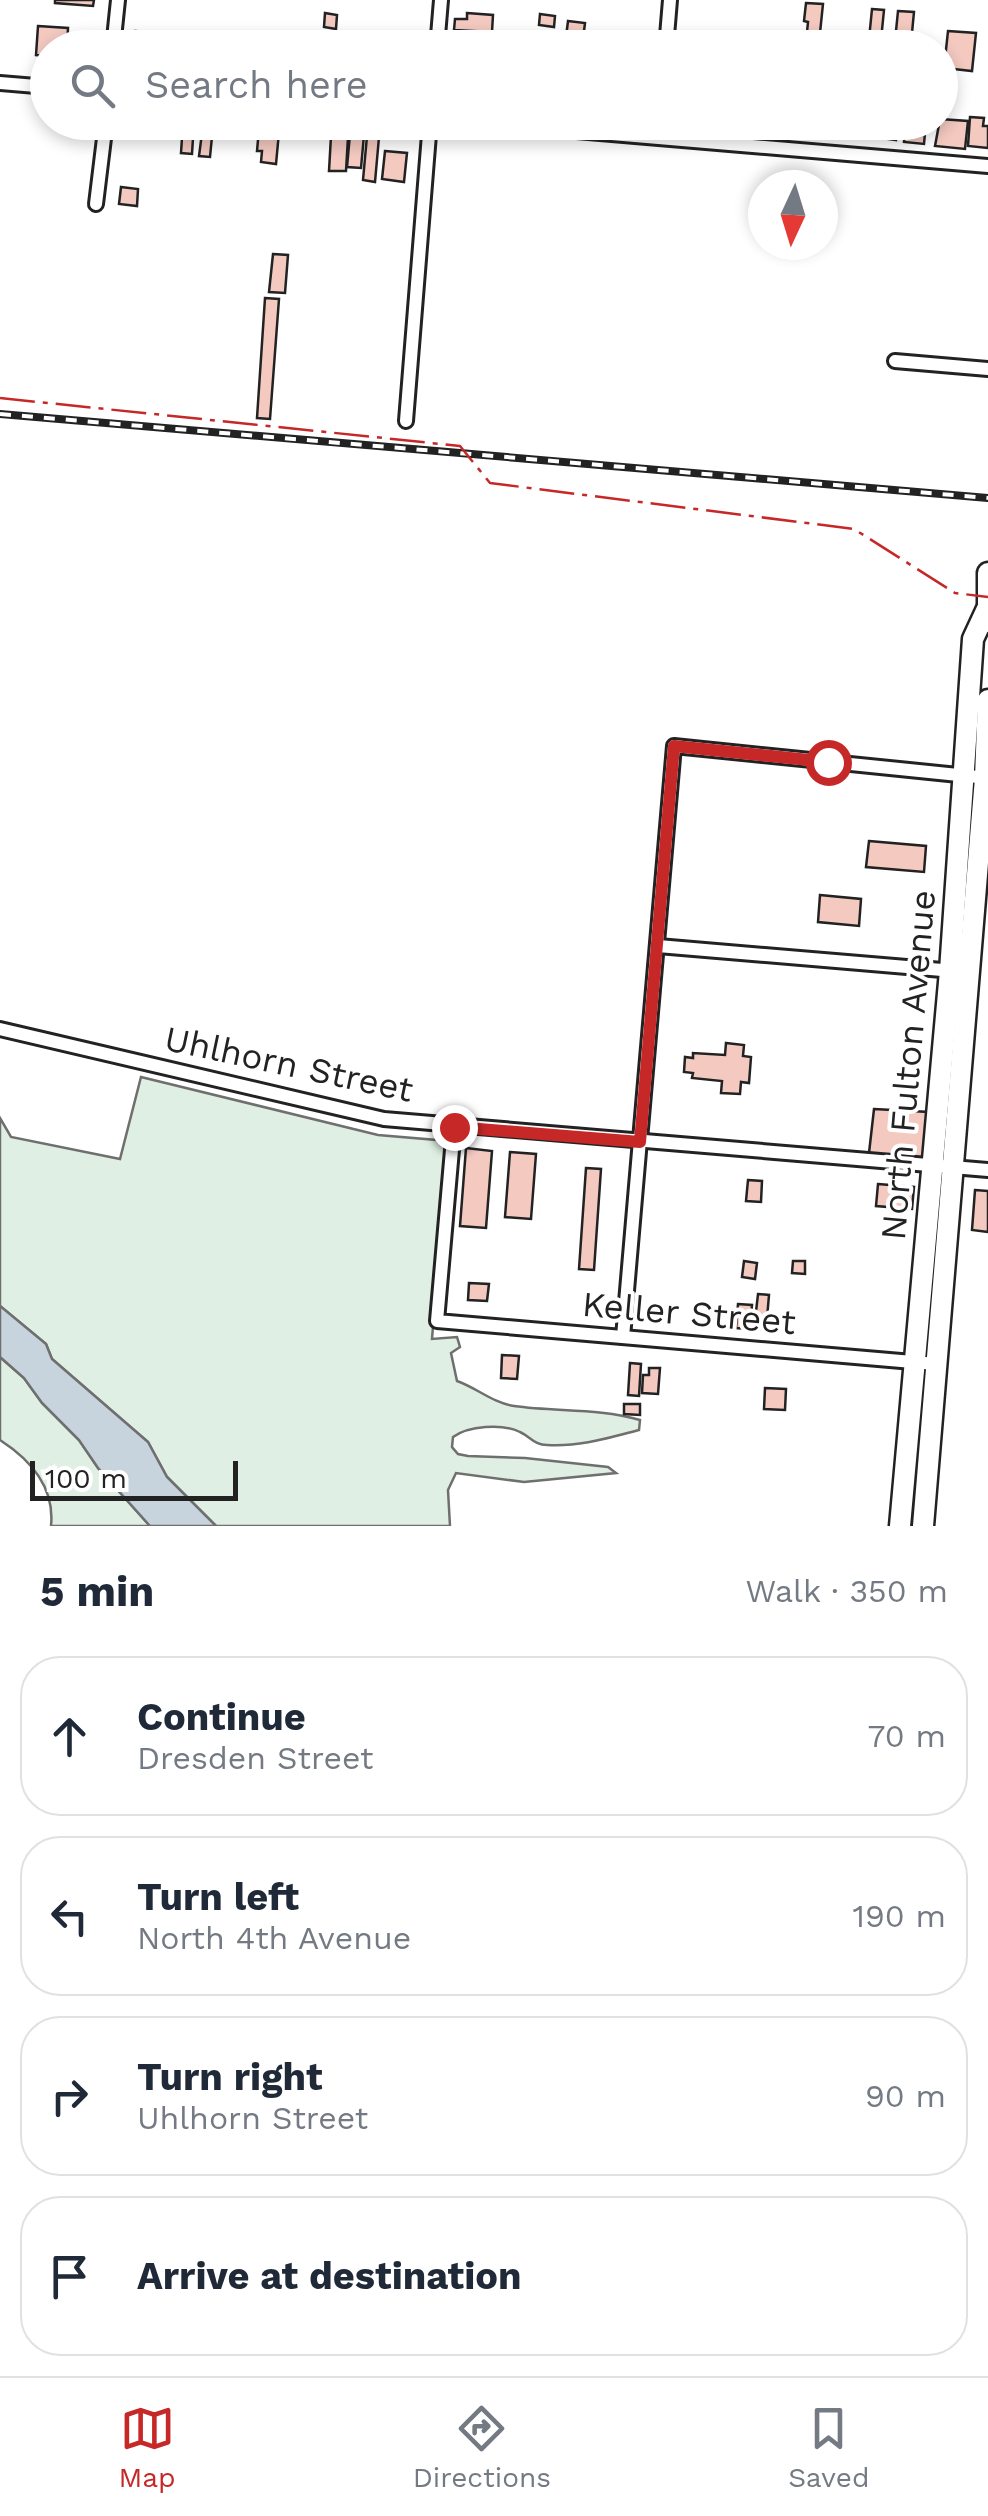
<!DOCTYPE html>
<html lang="en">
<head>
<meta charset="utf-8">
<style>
  :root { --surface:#fff; --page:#f2f2f3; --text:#1f2937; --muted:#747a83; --line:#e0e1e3; --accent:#c62828 }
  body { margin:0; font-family:"Work Sans",sans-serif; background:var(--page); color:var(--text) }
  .compass { position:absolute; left:748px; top:170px; width:90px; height:90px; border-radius:50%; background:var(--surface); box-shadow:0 5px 15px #0003; rotate:184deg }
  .scale { position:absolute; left:30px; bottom:25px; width:208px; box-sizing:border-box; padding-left:10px; border:5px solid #222; border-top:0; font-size:28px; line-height:35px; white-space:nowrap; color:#222; -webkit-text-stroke:8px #fff; paint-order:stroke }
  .stop { position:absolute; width:30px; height:30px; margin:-22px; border:8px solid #c62828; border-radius:50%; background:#fff }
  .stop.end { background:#c62828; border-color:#fff; box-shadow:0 2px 10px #0008 }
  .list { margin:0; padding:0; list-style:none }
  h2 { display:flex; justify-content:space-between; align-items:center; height:130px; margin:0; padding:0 40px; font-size:42px }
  h2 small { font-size:32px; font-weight:400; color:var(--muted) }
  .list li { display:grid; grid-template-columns:65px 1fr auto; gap:30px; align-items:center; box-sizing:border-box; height:160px; margin:0 20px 20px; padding:0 20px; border:2px solid var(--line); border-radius:40px }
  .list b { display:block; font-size:38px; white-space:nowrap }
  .list p { margin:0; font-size:32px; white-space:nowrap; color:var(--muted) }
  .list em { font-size:32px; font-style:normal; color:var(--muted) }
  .icon { flex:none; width:55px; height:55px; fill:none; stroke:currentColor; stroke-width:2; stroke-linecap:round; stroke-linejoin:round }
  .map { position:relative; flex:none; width:988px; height:1526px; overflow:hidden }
  .search { position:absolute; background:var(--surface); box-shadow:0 5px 15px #0003; left:30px; right:30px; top:30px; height:110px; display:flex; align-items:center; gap:25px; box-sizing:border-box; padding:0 35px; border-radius:55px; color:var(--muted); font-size:38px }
  .sheet { height:850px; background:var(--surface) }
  nav { display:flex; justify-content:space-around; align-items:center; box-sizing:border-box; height:140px; border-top:2px solid var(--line); background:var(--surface); font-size:28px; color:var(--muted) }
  nav a { display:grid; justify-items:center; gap:5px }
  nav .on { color:var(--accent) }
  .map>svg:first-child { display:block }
</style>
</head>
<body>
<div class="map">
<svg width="988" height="1526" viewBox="0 0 988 1526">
  <rect width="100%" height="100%" fill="#fff"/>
  <g fill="#e0efe3" stroke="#6f6f6f" stroke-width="2.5">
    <path d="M141,1077L378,1135L448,1141L432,1339L457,1337L460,1347L451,1353L457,1381C477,1388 493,1403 514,1406C557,1412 599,1408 640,1420L639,1430C608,1438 579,1447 547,1445C534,1445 531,1437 520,1432C502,1423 468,1426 453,1437L452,1447L458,1454L468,1456L525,1458L608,1467L616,1473L524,1482L456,1473L448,1490L450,1526H216L167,1477L148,1442L52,1359L46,1344L0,1306V1118L11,1137L120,1159Z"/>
    <path d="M0,1357L24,1378L42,1403L79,1440L98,1468L150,1526H51C55,1487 31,1460 0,1440Z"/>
  </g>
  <polygon fill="#c7d3dd" stroke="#6f6f6f" stroke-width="2.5" points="0,1306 46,1344 52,1359 148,1442 167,1477 216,1526 150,1526 98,1468 79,1440 42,1403 24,1378 0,1357"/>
  <g fill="#f3c9c0" stroke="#222" stroke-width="2.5">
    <polygon points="55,0 94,0 93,6 55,3"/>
    <polygon points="806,3 823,4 820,33 807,32 808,22 804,21"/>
    <polygon points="872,9 884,10 881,40 869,39"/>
    <polygon points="898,11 914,12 911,43 895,41"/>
    <polygon points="325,13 337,15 336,29 324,27"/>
    <polygon points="467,13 493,15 492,32 454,30 455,19 467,19"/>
    <polygon points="540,14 555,16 554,27 539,25"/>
    <polygon points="568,21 585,23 583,39 566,37"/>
    <polygon points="38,26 68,28 67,48 48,48 48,56 36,55"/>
    <polygon points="135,31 164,33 163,45 134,42"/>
    <polygon points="948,31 976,33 972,71 944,68"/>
    <polygon points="611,32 641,34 640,45 610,42"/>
    <polygon points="970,117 984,118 983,126 988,126 988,148 968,146"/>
    <polygon points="940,119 968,121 965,149 935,146"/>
    <polygon points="183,122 194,122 192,154 181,153"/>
    <polygon points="858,122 875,122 874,133 858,132"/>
    <polygon points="883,122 898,122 896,140 881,138"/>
    <polygon points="906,122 926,122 924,144 904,142"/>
    <polygon points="203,125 213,126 210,157 199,156"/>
    <polygon points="259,129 279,132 276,164 261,162 262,151 257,151"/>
    <polygon points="350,134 364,135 361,168 347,167"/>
    <polygon points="331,136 348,137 346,171 329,171"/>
    <polygon points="367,136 379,137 375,182 363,180"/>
    <polygon points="385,151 407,153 404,182 382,179"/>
    <polygon points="121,187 138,189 137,206 119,204"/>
    <polygon points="273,254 288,255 285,293 269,292"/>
    <polygon points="265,298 279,299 270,419 257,418"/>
    <polygon points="869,841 926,846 924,872 866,867"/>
    <polygon points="820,895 861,899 859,926 818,922"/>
    <polygon points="726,1043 744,1045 743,1056 751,1057 749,1083 741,1082 740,1094 721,1093 722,1081 692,1078 693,1073 684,1072 685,1057 693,1058 693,1053 725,1055"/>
    <polygon points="874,1109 929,1112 928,1160 869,1153"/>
    <polygon points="466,1148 492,1151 486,1228 460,1226"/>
    <polygon points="510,1152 536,1154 531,1219 505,1217"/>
    <polygon points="586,1168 601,1169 594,1270 579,1269"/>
    <polygon points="748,1180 762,1181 761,1202 746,1201"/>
    <polygon points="878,1184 914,1187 912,1209 876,1206"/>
    <polygon points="975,1190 988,1191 988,1232 972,1230"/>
    <polygon points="744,1261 757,1263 755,1279 742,1277"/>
    <polygon points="793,1261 805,1261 805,1274 792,1273"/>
    <polygon points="469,1283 489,1284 487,1301 468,1300"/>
    <polygon points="758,1294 769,1295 766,1330 754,1329"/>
    <polygon points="738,1304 752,1305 750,1329 736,1328"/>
    <polygon points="502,1355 519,1356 517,1379 501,1378"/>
    <polygon points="630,1363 641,1364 639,1396 628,1395"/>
    <polygon points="649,1368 660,1368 658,1394 642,1393 643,1375 649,1375"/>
    <polygon points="765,1388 786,1389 785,1410 764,1409"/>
    <polygon points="624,1404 640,1404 640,1415 624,1414"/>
  </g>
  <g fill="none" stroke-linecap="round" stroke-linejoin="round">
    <g stroke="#222" stroke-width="18">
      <g id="minor">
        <polyline points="113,48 118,0"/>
        <polyline points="437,48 441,0"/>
        <polyline points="666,48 670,0"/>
        <polyline points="0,83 48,87"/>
        <polyline points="470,122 988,166"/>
        <polyline points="96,204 106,122"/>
        <polyline points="895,361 988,369"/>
        <polyline points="406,421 430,122"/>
        <polyline points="658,946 954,971"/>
        <polyline points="0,1029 384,1119 988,1170"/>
        <polyline points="454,1127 437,1321 936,1364"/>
        <polyline points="623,1337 674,746 988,778"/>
      </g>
    </g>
    <g stroke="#222" stroke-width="25">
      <g id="primary">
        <polyline points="988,622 988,573"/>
        <polyline points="900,1526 950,971 973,639 986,611"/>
        <polyline points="923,1526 985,778 988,700"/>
      </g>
    </g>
    <use href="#minor" stroke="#fff" stroke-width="12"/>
    <use href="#primary" stroke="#fff" stroke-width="20"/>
    <g stroke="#222" stroke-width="8">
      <polyline id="rail" points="0,414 988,498"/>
    </g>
    <use href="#rail" stroke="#fff" stroke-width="4" stroke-dasharray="11" stroke-linecap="butt"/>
    <polyline stroke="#c62828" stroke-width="2.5" stroke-dasharray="35 8 5 8" stroke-linecap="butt" points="0,398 460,446 490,483 854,529 955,593 988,597"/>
  </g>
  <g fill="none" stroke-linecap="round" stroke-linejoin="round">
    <polyline stroke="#c62828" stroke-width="12" points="454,1127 640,1142 674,746 828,762"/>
  </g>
  <g text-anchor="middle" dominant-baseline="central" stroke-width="8" stroke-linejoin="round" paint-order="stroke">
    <g font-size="35" fill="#222" stroke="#fff">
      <text transform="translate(289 1064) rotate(12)">Uhlhorn Street</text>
      <text transform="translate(908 1065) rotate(-85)">North Fulton Avenue</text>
      <text transform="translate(689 1313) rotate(5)">Keller Street</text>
    </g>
  </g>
</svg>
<svg class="compass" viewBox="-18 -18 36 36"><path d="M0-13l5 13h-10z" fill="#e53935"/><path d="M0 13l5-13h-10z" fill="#747a83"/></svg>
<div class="scale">100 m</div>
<div class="stop" style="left:828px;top:762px"></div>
<div class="stop end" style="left:454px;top:1127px"></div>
<div class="search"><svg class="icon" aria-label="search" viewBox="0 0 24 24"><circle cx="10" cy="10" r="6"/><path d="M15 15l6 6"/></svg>Search here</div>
</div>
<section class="sheet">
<h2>5 min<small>Walk · 350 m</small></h2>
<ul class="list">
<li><svg class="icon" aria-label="ahead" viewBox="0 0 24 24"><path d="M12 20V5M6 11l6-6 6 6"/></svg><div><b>Continue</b><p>Dresden Street</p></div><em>70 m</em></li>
<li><svg class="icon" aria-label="left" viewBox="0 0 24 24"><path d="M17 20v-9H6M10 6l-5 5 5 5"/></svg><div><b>Turn left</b><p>North 4th Avenue</p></div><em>190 m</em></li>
<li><svg class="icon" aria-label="right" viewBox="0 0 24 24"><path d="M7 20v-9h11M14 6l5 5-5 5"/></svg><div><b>Turn right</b><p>Uhlhorn Street</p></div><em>90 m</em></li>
<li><svg class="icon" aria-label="arrive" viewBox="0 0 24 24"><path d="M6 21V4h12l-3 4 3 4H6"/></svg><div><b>Arrive at destination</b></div></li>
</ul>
</section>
<nav>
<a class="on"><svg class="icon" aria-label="map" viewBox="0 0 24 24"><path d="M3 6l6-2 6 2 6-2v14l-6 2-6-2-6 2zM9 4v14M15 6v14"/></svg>Map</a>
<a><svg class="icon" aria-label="directions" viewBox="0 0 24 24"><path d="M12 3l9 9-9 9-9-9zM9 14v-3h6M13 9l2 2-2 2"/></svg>Directions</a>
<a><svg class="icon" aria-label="saved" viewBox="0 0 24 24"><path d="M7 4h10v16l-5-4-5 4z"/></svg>Saved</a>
</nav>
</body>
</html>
